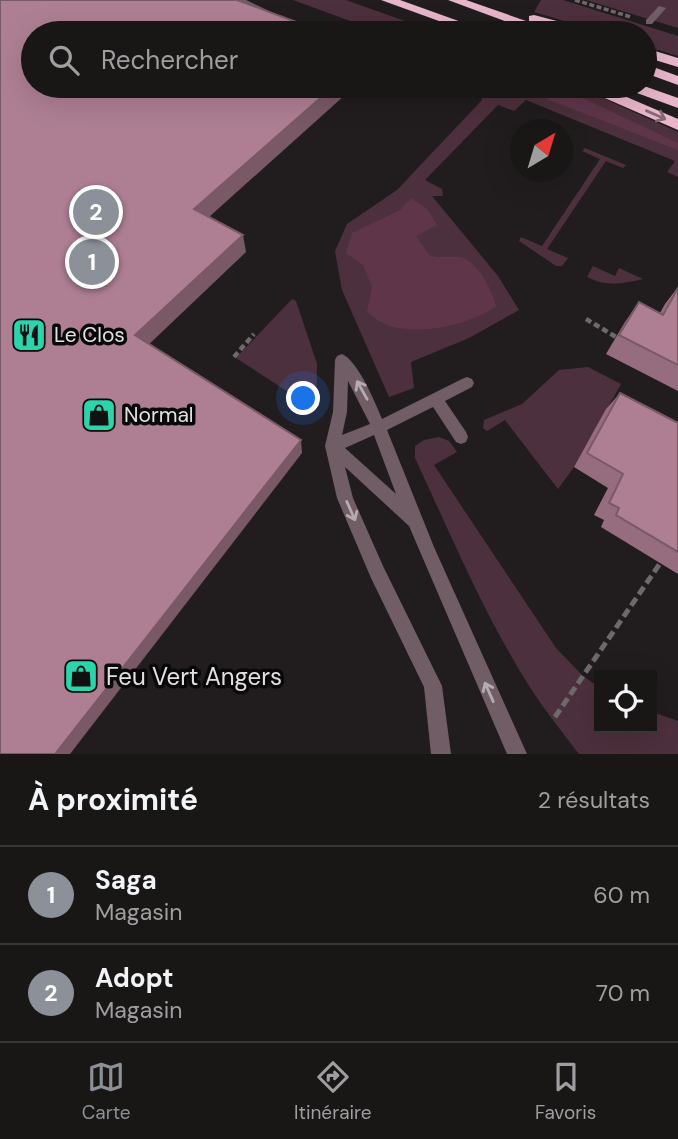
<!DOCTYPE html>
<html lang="fr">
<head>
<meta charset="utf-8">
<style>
  :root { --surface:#191616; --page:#262323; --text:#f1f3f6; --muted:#9f9fa1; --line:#373535; --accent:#8c9099 }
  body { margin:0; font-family:"DM Sans",sans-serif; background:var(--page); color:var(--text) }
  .controls { position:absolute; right:21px; bottom:21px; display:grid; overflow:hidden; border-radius:0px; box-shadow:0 7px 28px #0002 }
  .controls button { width:63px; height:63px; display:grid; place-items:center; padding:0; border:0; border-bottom:2px solid var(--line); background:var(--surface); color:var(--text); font:35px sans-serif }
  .compass { position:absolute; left:510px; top:119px; width:63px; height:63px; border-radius:50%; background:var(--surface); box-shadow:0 7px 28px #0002; rotate:38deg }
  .you { position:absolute; left:304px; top:399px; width:24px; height:24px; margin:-18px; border:5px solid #fff; border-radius:50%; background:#1a73e8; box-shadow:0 0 0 10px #1a73e833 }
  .badge { display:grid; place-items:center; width:46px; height:46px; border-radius:50%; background:var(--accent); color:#fff; font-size:23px; font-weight:700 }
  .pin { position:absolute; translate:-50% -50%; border:4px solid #fff; box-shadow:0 2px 7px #0006 }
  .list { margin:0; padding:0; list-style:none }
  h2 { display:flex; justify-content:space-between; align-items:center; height:91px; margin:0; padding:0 28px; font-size:30px }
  h2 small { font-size:23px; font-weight:400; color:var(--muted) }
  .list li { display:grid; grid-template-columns:46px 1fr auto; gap:21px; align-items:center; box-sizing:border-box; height:98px; padding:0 28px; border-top:2px solid var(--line) }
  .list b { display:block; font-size:26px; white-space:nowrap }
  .list p { margin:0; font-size:23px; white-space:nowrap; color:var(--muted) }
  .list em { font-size:23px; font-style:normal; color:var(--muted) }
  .icon { flex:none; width:38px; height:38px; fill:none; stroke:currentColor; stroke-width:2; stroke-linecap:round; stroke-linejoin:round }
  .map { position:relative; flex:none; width:678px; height:754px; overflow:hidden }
  .search { position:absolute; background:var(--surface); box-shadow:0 7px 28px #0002; left:21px; right:21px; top:21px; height:77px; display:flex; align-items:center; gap:18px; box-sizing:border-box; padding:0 24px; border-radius:38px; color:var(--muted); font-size:26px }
  .sheet { height:287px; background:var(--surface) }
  nav { display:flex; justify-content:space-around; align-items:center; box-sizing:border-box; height:98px; border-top:2px solid var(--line); background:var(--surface); font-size:19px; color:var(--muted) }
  nav a { display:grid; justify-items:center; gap:4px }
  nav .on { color:var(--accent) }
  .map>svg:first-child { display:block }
</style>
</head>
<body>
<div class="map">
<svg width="678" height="754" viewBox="0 0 678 754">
  <rect width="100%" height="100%" fill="#211d1e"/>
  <g fill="#4d303d">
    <polygon points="293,0 346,0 438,33 383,33"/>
    <polygon points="541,0 563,0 678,36 678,56 645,46 645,33 605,33 534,12"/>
    <polygon points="586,0 678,0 678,28 599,4"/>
    <polygon points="482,86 576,86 678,132 678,177 667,172 675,161 526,100 514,111 498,105 425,180 442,189 443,196 432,196 498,276 519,310 469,338 411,362 414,388 389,397 342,290 335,251 347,224 397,190 482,100"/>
    <polygon points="585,148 626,165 623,168 606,161 547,249 568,258 562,266 556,266 519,241 521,237 542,246 600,159 582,151"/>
    <path d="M593,266L615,276L619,268L643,279C622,284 607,287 587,277Z"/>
    <polygon points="292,299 296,301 317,364 316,410 236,358"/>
    <polygon points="588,367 621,384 574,467 558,489 505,420 487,431 483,428 484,420 522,404 559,370"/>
    <path d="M439,437L449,441L457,452L434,465L556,648L583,676L599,687V728H652V712L678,721V754H579C563,733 546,712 531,689C485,617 451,535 415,458V446L424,440Z"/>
  </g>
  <g fill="#5f3649">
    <polygon points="557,86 678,143 678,150 547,99 531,87"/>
    <path d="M411,198L427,209L437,225L416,236L430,256C440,258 450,256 459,257C478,260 492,290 496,306C470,325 416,337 385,324C379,322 373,316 367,312L372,287L363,265L346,253L352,233L400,210Z"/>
  </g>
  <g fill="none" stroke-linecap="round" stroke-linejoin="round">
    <polyline stroke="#6e6a6b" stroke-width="3.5" stroke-dasharray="5 2.5" stroke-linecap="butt" points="575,0 631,17"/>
    <g stroke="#6e6a6b" stroke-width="4.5" stroke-dasharray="6 3.5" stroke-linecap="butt">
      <polyline points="586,319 616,337"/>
      <polyline points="234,357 254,334"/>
    </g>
    <polyline stroke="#6e6a6b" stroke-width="5" stroke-dasharray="9 4.5" stroke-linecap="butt" points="555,717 663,559"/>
    <g fill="#715d65" fill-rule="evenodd">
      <polygon points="235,0 246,0 269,11 262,13"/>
      <polygon points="659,6 666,8 652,24 646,24 646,20"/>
      <path d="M342,354C358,361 375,402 382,419L462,379L467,377L472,379L474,383L472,387L445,401L466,432L468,437L466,442L461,444L456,442L433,407L387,430L434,547L527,754H507L409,526L345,467L353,498L383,566L442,686L451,754H431L424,687L371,578L337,498L325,446L333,412L335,360L337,356ZM348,381L370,424L342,435L347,412ZM374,435L396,494L345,448Z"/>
    </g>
    <g fill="#e8b6ca" fill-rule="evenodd">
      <polygon points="381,0 400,0 492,33 472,33"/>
      <polygon points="448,0 466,0 529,22 529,16 534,15 591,30 593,33 571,33 531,22 556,33 537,33"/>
      <polygon points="645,48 678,58 678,67 645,57"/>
      <polygon points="645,64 678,76 678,85 645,73"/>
      <polygon points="582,86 601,86 678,119 678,130 584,89"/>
      <polygon points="624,86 644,86 678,98 678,108 626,89"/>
    </g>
  </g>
  <g fill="#966d7e">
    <polygon points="678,287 678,391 606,354 625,322 639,302 660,313 665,304"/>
    <polygon points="620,393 678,423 678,574 601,527 604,520 594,515 608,488 574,467 606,409"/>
  </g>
  <g fill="#7a5967">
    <polygon points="334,86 355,86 199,226 194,209"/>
    <polygon points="243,235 246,252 143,350 135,335"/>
    <polygon points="301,440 302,453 70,754 55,754"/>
  </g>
  <g fill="#ae7f93" stroke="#7a5967" stroke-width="2">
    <polygon points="0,0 237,0 326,33 33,33 33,86 334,86 194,209 243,235 135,335 301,440 55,754 0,754"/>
    <polygon points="678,288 678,365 619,335 639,302 663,315"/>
    <polygon points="620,393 678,423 678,552 616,515 619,508 609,503 623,474 587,453"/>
  </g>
  <defs><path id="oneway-shaft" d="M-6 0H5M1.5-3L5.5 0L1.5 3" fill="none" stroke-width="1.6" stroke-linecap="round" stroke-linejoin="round" transform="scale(1.75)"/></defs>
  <use stroke="#846873" href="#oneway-shaft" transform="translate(656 115) rotate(24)"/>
  <g stroke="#b6acb0">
    <use href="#oneway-shaft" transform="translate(362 390) rotate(-119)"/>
    <use href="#oneway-shaft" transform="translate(351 511) rotate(66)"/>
    <use href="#oneway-shaft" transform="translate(489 692) rotate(-114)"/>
  </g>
  <defs>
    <g id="restaurant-square" transform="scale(1.75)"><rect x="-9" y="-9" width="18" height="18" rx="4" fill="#2ad5ac" stroke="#090808"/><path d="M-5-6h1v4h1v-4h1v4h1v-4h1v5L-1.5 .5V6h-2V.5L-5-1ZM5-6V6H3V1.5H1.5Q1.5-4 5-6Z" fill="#111"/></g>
    <g id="shop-square" transform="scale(1.75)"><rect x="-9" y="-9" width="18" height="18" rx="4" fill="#2ad5ac" stroke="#090808"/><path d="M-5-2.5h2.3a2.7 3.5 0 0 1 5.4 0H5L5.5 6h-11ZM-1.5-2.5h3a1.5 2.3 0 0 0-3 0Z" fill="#111"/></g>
  </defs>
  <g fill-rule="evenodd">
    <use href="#restaurant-square" x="29" y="335"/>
    <use href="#shop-square" x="99" y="415"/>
    <use href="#shop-square" x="81" y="676"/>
  </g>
  <g text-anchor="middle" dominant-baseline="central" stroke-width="7" stroke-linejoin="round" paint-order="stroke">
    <g font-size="21" fill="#e4e0e2" stroke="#090808" text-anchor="start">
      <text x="54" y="335">Le Clos</text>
      <text x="124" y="415">Normal</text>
    </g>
    <g font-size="24" fill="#e4e0e2" stroke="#090808" text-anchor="start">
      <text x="106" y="676">Feu Vert Angers</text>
    </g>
  </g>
</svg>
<div class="controls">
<button><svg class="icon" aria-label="locate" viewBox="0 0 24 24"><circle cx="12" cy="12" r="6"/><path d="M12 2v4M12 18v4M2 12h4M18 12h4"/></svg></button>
</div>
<svg class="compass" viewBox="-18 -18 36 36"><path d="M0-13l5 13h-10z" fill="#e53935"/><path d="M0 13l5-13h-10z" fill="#9f9fa1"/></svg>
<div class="you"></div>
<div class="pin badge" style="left:92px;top:262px">1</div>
<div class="pin badge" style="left:96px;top:212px">2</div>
<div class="search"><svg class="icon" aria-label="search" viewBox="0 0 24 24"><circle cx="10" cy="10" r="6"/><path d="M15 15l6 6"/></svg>Rechercher</div>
</div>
<section class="sheet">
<h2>À proximité<small>2 résultats</small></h2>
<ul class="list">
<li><span class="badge">1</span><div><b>Saga</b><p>Magasin</p></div><em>60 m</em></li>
<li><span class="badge">2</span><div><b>Adopt</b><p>Magasin</p></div><em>70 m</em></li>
</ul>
</section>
<nav>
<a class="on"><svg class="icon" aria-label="map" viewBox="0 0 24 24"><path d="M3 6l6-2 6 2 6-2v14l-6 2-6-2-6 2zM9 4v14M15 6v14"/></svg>Carte</a>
<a><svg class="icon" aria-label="directions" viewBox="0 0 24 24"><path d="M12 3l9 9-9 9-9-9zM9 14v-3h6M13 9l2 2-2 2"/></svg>Itinéraire</a>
<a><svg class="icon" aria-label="saved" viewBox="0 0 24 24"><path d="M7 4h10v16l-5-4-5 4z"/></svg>Favoris</a>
</nav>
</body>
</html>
